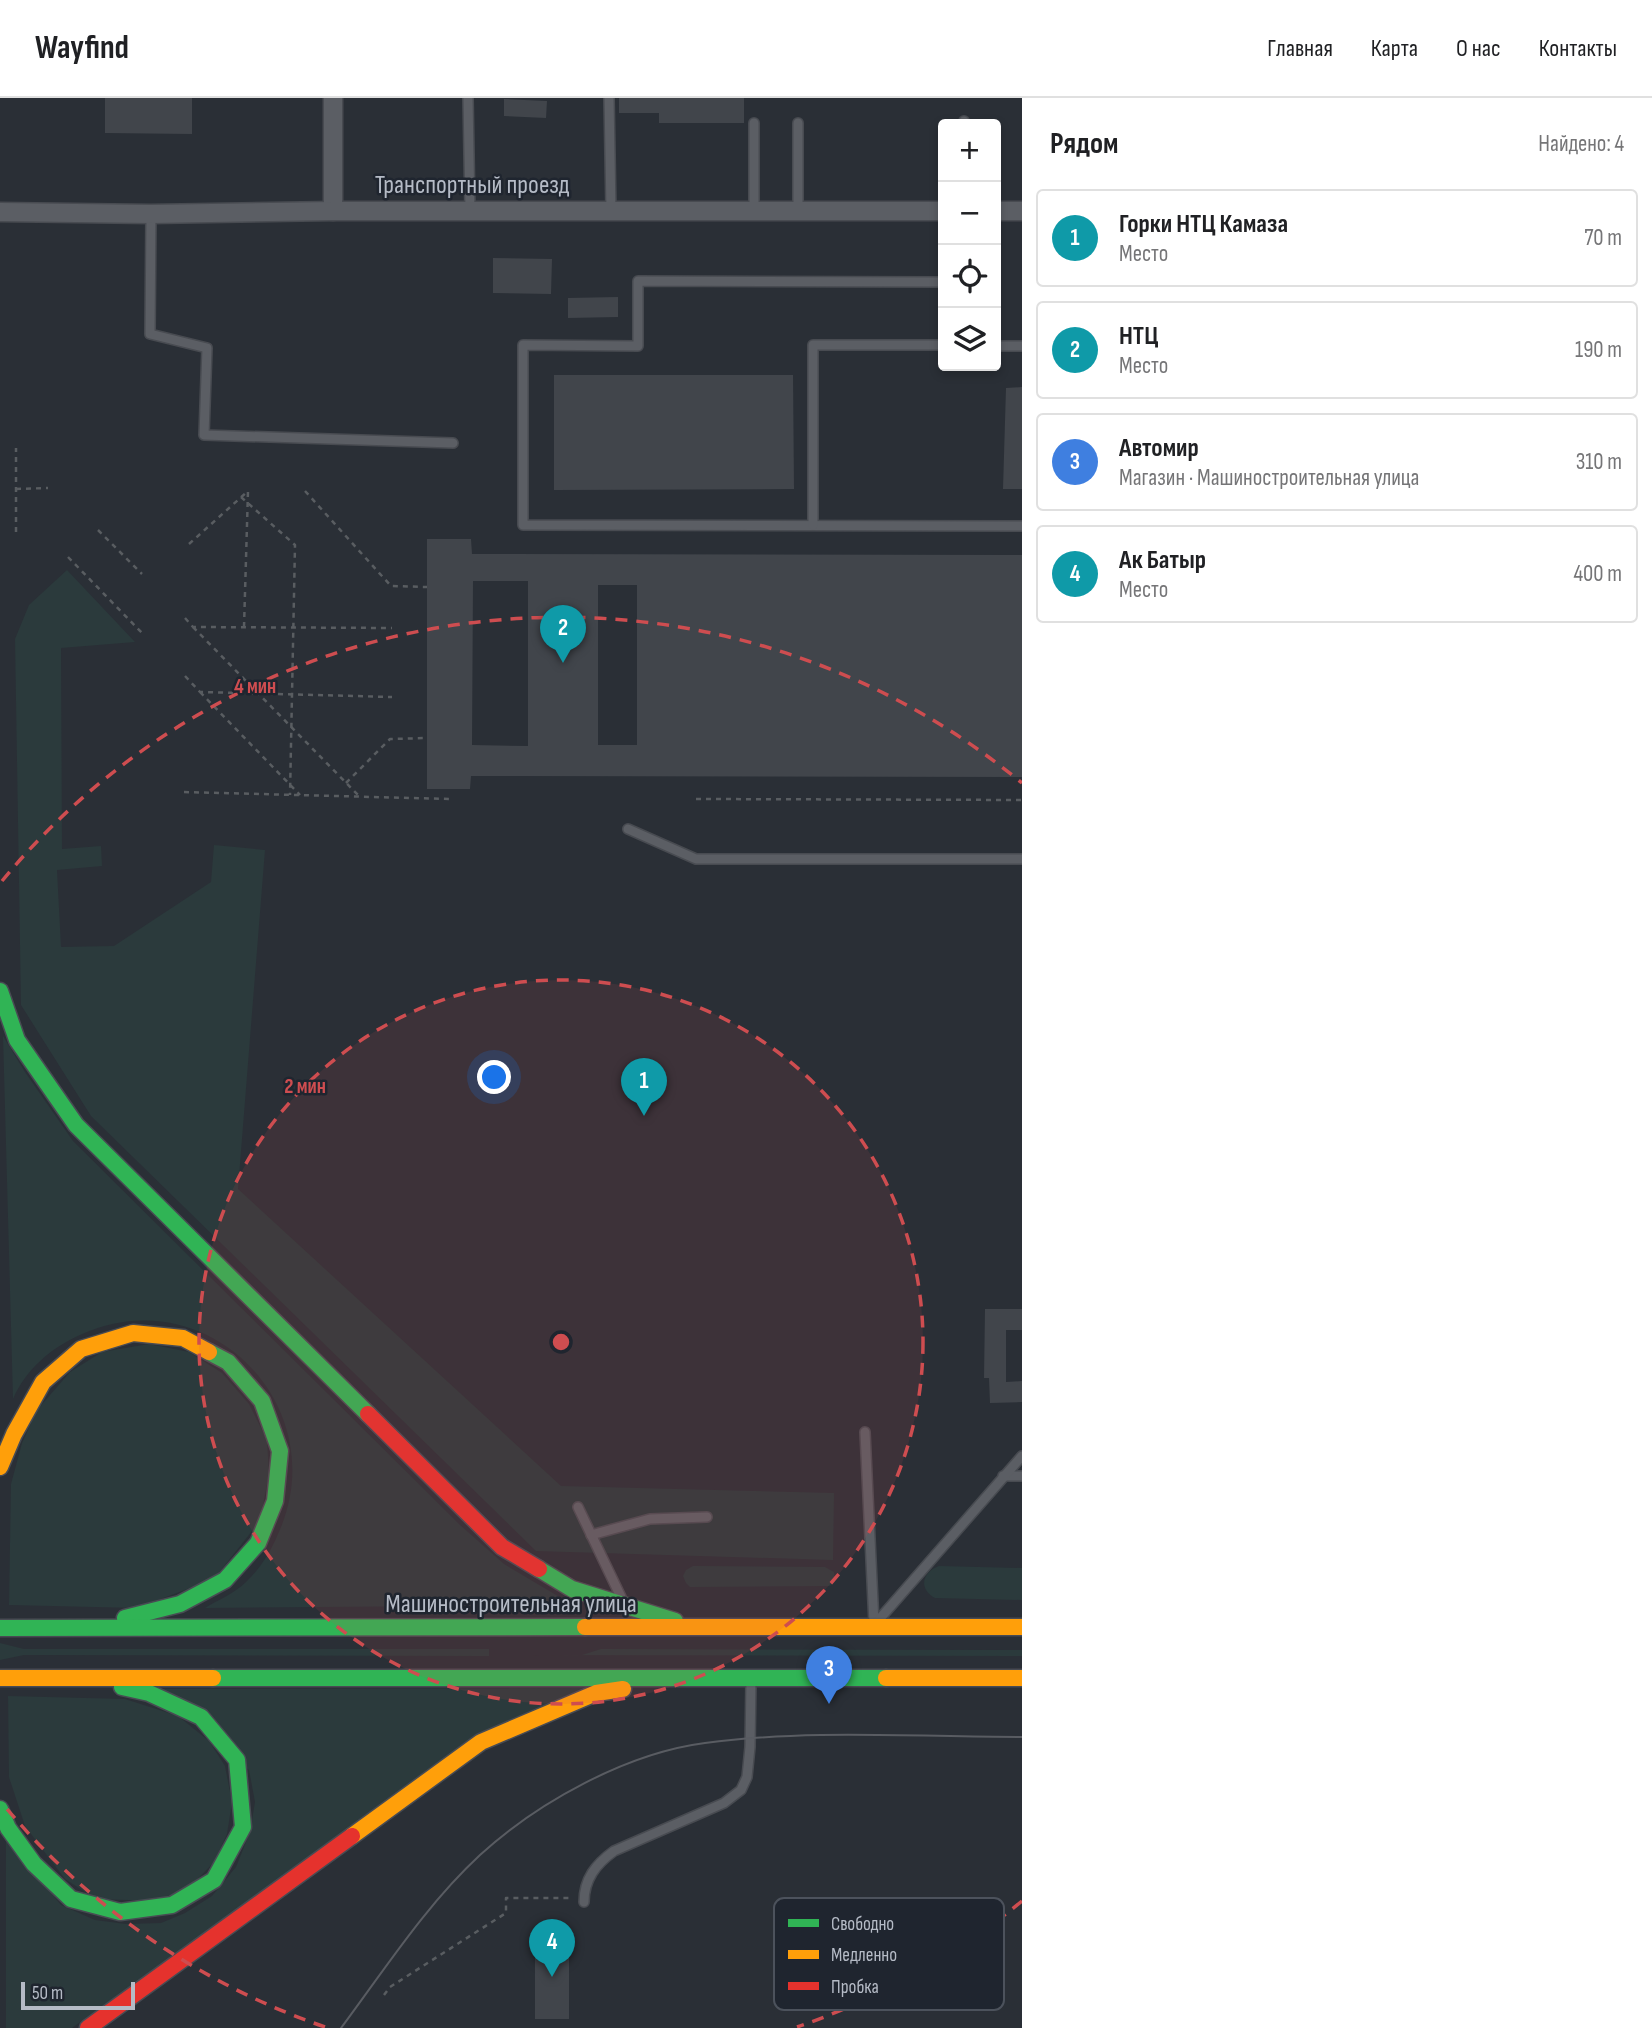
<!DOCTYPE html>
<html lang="ru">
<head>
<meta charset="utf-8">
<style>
  :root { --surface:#fff; --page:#f6f6f6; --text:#202124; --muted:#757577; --line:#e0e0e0; --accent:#848a94 }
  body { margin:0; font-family:"Sofia Sans Condensed",sans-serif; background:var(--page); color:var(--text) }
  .controls { position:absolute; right:21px; top:21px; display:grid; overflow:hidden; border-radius:7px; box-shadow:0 4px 10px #0003 }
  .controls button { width:63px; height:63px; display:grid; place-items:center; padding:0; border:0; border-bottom:2px solid var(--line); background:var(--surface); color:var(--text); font:35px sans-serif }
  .scale { position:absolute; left:21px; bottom:18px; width:114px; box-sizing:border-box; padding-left:7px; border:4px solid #b5bbc6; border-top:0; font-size:19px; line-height:24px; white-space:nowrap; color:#b5bbc6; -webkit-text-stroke:5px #1f252f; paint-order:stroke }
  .you { position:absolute; left:495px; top:980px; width:24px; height:24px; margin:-18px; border:5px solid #fff; border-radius:50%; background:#1a73e8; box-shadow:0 0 0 10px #1a73e833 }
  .badge { display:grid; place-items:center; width:46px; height:46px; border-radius:50%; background:var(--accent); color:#fff; font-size:23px; font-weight:700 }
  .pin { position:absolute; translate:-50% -58px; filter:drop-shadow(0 2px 4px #0008) }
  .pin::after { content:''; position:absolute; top:37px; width:24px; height:21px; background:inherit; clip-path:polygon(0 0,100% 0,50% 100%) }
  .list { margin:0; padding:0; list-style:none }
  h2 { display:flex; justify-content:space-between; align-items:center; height:91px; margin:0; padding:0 28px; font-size:30px }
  h2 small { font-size:23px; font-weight:400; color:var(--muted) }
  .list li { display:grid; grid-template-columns:46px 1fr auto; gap:21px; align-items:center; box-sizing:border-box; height:98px; margin:0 14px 14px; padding:0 14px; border:2px solid var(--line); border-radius:7px }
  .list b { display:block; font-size:26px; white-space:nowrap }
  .list p { margin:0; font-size:23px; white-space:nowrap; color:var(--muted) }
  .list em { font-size:23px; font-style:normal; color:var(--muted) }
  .icon { flex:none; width:38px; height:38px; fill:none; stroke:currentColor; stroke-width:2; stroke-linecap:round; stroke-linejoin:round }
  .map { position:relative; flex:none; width:1022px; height:1930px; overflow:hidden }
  header { display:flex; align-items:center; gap:42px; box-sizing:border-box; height:98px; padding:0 35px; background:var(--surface); border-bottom:2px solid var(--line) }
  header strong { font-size:33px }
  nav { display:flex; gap:38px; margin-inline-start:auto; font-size:24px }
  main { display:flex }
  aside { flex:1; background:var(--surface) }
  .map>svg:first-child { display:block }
</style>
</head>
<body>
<header>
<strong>Wayfind</strong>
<nav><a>Главная</a><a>Карта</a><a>О нас</a><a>Контакты</a></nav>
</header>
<main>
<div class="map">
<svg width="1022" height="1930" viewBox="0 0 1022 1930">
  <rect width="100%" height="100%" fill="#2a2f36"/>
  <g fill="#2b3a3c">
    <polygon points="67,472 135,544 61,550 62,751 101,748 102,768 57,772 61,849 114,848 211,784 214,747 265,752 238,1091 561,1388 834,1395 833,1462 536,1453 91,1018 21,907 15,541 29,507"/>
    <path d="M3,938L25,974L73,1043L460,1427L504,1466L573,1507L205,1510C218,1502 235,1495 246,1484C260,1471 271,1453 278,1436C336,1310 208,1178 80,1237C51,1250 26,1271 13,1301Z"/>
    <polygon points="149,1246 189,1254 222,1275 249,1306 267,1342 269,1376 260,1423 214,1481 137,1510 9,1507 11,1386 22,1345 37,1312 70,1274 102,1254"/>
    <polygon points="693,1468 825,1469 834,1474 835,1484 830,1488 690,1489 686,1485 683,1478 686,1472"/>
    <path d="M939,1468L1022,1470V1502L935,1500C918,1491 922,1474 939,1468Z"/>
    <polygon points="0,1545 24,1551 489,1551 489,1558 24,1557 0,1562"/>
    <polygon points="601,1551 1022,1552 1022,1558 517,1557 582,1557"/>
    <polygon points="583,1590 481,1637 72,1930 6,1930 6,1740 61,1807 95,1822 126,1826 161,1825 185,1815 212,1798 236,1769 250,1734 255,1704 249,1672 156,1591"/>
    <polygon points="8,1598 125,1601 178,1618 209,1643 225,1668 232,1704 227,1736 214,1764 189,1790 159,1803 96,1801 65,1781 25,1728 9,1679"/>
  </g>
  <g fill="#41454b" fill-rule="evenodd">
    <polygon points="105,0 192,0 192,36 105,35"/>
    <polygon points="619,0 744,0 744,25 659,25 659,15 619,15"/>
    <polygon points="504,1 547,3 546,20 504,18"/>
    <polygon points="493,160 552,161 551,196 493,195"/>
    <polygon points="618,199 618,219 568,220 568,200"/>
    <polygon points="554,277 793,277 794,391 554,392"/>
    <polygon points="1022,289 1022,391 1003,391 1006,290"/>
    <path d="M427,441H471L472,456L1022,457V679L471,678L470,691H427ZM473,483H528V648L472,647ZM598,487H637V647H598Z"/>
    <polygon points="985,1211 1022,1211 1022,1232 1006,1232 1006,1284 1022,1283 1022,1304 990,1305 989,1280 984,1280"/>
    <rect x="535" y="1837" width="34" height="84"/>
  </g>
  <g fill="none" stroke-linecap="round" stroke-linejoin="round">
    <g stroke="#484b51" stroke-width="12">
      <g id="lane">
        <polyline points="468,0 470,113"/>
        <polyline points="609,0 611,113"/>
        <polyline points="964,23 964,26"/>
        <polyline points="754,25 754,113"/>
        <polyline points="798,113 798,25"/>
        <polyline points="151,116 150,236 207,250 204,337 453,345"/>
        <polyline points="943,184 638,183 638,248 523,247 523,427 1022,428"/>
        <polyline points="996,248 1022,248"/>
        <polyline points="813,427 813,247 943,247"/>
        <polyline points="628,731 696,761 1022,761"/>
        <polyline points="865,1334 874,1526"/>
        <polyline points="1003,1378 1022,1378"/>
        <polyline points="578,1409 621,1499"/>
        <polyline points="591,1437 650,1421 707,1419"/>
        <polyline points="876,1525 1022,1358"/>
        <path d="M584,1804C584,1781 596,1766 614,1753L724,1705L741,1692L747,1679L750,1649L751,1582"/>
      </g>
    </g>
    <g stroke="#484b51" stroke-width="21">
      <g id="street">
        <polyline points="333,0 333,113"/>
        <polyline points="996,113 1022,113"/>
        <polyline points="0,114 151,116 333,113 943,113"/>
      </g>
    </g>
    <g stroke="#484b53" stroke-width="19">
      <g id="fast">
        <polyline points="0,893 17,942 76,1027 368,1316"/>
        <polyline points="539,1471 572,1491 675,1523"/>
        <polyline points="125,1520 180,1506 225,1482 258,1445 275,1403 280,1353 262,1303 228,1264 209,1254"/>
        <polyline points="0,1530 585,1529"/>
        <polyline points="213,1580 886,1580"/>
        <polyline points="0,1711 8,1730 34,1766 71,1801 120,1814 172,1807 214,1782 243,1729 237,1662 201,1619 149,1595 122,1589"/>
      </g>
    </g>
    <g stroke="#484b53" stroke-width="19">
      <g id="slow">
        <polyline points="0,1369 14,1336 43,1284 81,1251 133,1235 183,1240 209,1254"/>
        <polyline points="585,1529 1022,1529"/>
        <polyline points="0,1580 213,1580"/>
        <polyline points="886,1580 1022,1580"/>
        <polyline points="352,1738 481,1644 596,1595 623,1591"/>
      </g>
    </g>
    <g stroke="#484b53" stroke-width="19">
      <g id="jam">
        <polyline points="368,1316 502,1449 539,1471"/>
        <polyline points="88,1930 352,1738"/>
      </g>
    </g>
    <g stroke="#595d61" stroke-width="2.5" stroke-dasharray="5 5" stroke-linecap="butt">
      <polyline points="16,391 48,390"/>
      <polyline points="305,393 391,488 427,489"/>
      <polyline points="241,399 295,447 290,697"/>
      <polyline points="98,432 142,476"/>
      <polyline points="16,434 16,350"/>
      <polyline points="189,446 248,393"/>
      <polyline points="68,459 142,535"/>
      <polyline points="185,520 193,529 392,530"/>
      <polyline points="193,529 360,699"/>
      <polyline points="244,529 248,393"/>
      <polyline points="185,578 200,594 392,599"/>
      <polyline points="200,594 300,697"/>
      <polyline points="346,685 390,641 427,640"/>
      <polyline points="184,694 449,701"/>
      <polyline points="696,701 1022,702"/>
      <polyline points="384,1897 390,1889 506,1815 506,1800 571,1800"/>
    </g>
    <use href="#lane" stroke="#5b5e64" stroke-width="9"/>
    <use href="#street" stroke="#5b5e64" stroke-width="18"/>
    <use href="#fast" stroke="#30b455" stroke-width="16"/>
    <use href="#slow" stroke="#ff9f0a" stroke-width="16"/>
    <use href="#jam" stroke="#e5322d" stroke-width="16"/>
    <path stroke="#595c62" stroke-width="2" d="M341,1930C385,1871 426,1807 480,1757C538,1704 627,1655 705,1645C809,1631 917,1639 1022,1639"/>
  </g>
  <circle cx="561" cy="1244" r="362" fill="#ce4d50" fill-opacity=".12"/>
  <g fill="none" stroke="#ce4d50" stroke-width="3.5" stroke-dasharray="12 9">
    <circle cx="561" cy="1244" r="362"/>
    <path d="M1022 1803A724 724 0 0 1 797 1929M325 1929A724 724 0 0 1 2 1705M2 783A724 724 0 0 1 1022 685"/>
  </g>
  <g text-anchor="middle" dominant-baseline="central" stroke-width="5" stroke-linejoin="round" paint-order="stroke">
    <g font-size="26" fill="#b5bbc6" stroke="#1f252f">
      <text x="472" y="87">Транспортный проезд</text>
      <text x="511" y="1506">Машиностроительная улица</text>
    </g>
  </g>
  <rect x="774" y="1800" width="230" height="112" rx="10" fill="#1f252f" stroke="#4c525c" stroke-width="2"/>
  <rect x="788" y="1821" width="31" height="8" fill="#30b455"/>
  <rect x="788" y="1852" width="31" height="9" fill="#ff9f0a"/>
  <rect x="788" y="1884" width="31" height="8" fill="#e5322d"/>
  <g font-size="19" fill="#b5bbc6">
    <text x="831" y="1832">Свободно</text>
    <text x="831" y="1863">Медленно</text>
    <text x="831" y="1895">Пробка</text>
  </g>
  <circle cx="561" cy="1244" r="10" fill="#ce4d50" stroke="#1f252f" stroke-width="3.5"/>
  <g font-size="21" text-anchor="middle" font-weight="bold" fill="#ce4d50" stroke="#1f252f" stroke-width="5" stroke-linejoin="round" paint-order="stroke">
    <text x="255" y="595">4 мин</text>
    <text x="305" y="995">2 мин</text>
  </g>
</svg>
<div class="controls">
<button>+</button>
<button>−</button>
<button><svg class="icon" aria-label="locate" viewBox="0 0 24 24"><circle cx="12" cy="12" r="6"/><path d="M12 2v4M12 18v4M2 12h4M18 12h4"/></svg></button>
<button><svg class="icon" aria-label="layers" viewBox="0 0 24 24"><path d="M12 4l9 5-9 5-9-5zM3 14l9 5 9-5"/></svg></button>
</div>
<div class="scale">50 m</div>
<div class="you"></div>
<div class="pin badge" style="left:644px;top:1018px;background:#0f9aa8">1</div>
<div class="pin badge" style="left:563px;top:565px;background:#0f9aa8">2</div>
<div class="pin badge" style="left:829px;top:1606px;background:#3f7fe0">3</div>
<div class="pin badge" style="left:552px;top:1879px;background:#0f9aa8">4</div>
</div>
<aside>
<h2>Рядом<small>Найдено: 4</small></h2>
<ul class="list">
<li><span class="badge" style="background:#0f9aa8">1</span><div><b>Горки НТЦ Камаза</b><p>Место</p></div><em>70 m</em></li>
<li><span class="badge" style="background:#0f9aa8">2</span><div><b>НТЦ</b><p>Место</p></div><em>190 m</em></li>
<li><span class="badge" style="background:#3f7fe0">3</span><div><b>Автомир</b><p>Магазин · Машиностроительная улица</p></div><em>310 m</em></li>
<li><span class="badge" style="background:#0f9aa8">4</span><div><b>Ак Батыр</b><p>Место</p></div><em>400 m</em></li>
</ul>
</aside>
</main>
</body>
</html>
